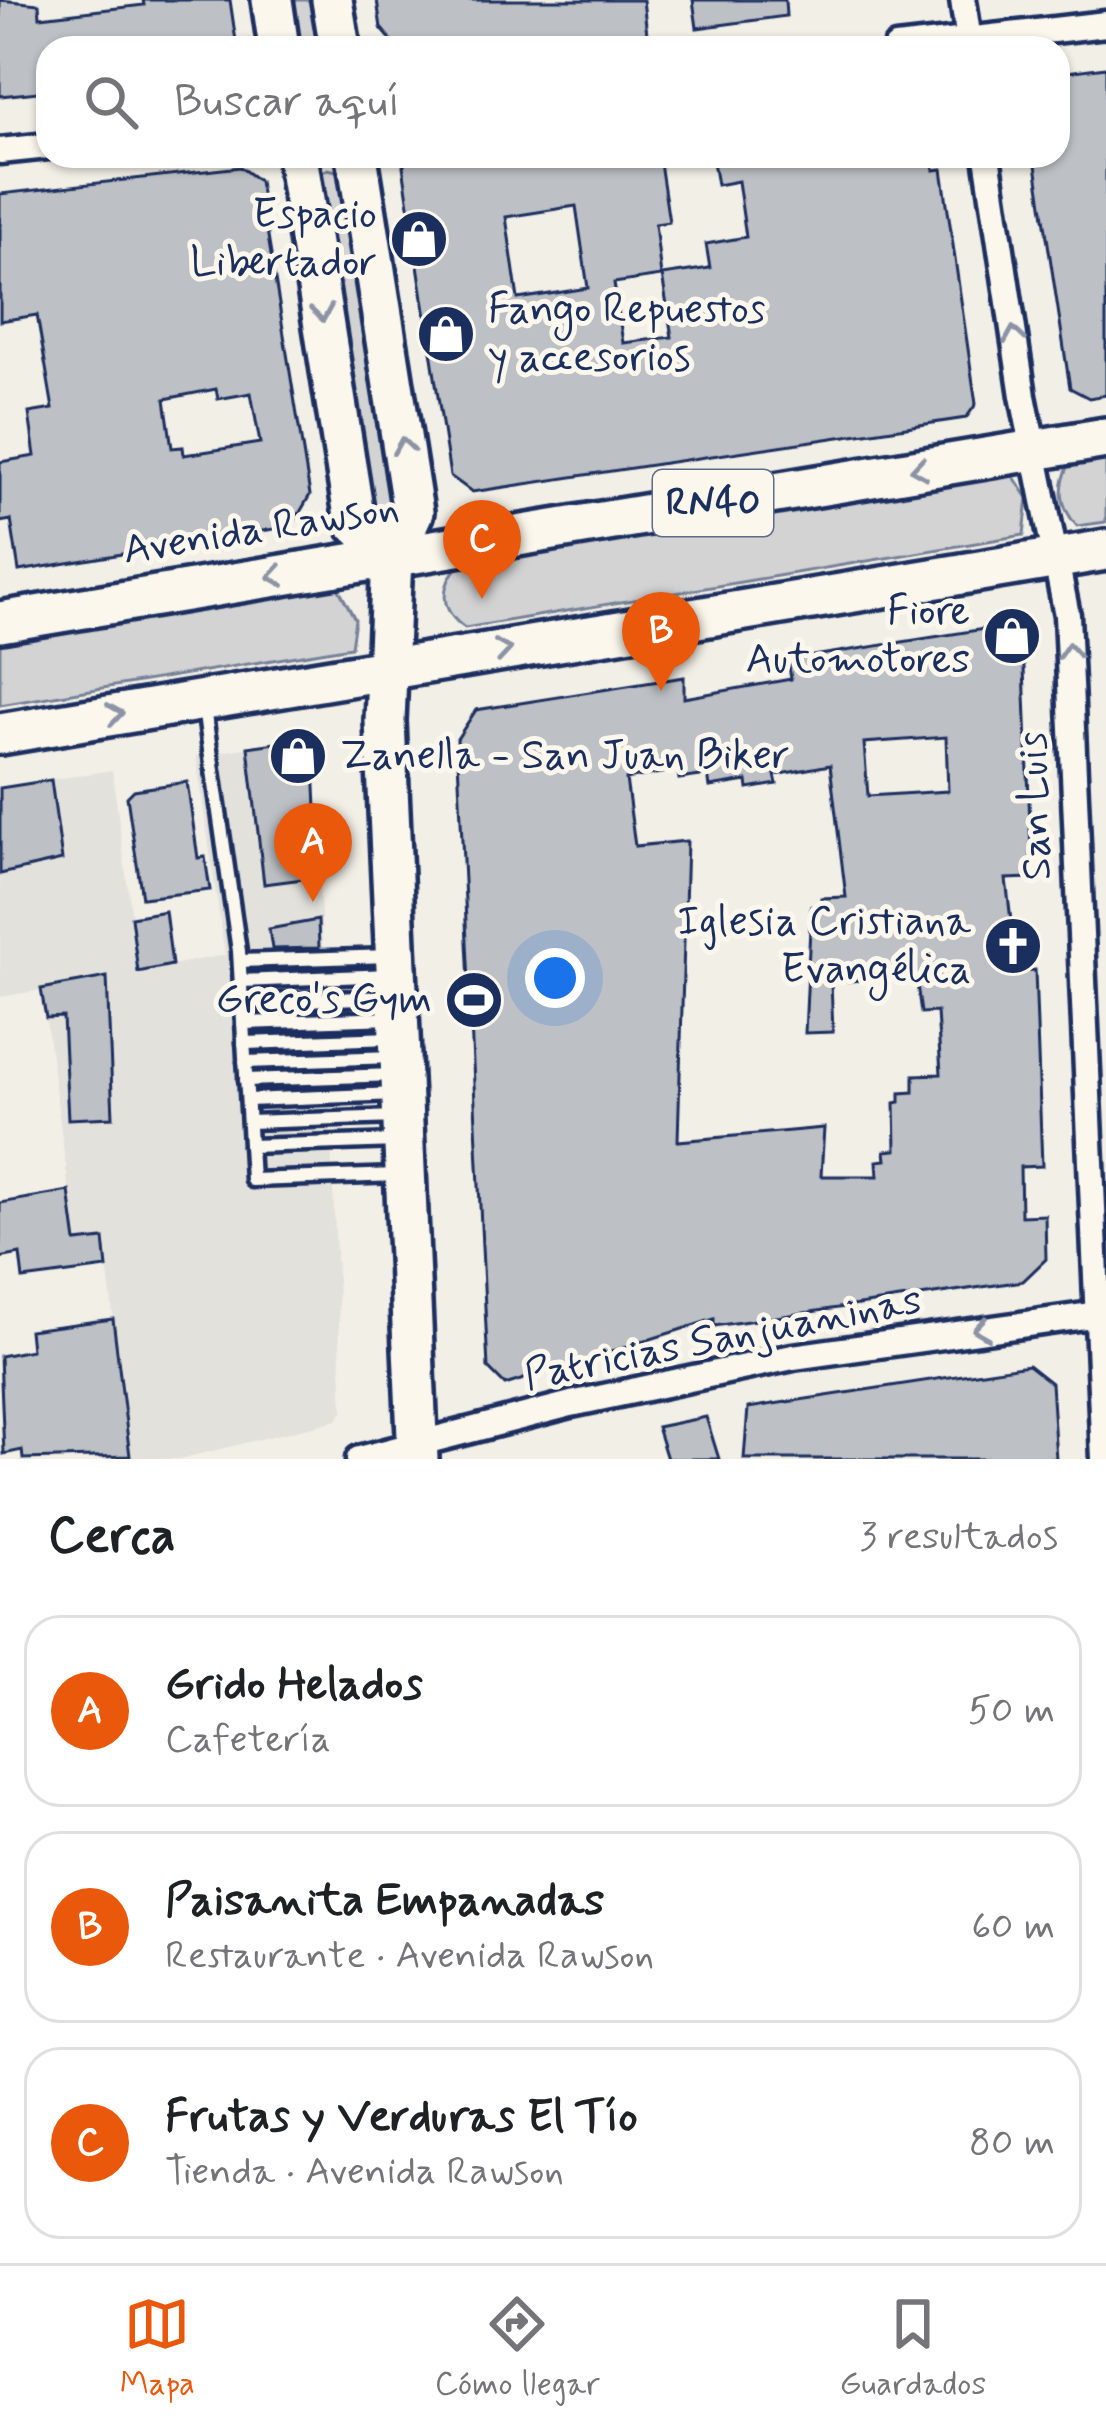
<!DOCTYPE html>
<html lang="es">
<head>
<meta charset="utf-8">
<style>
  :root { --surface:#fff; --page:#f6f6f6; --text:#202124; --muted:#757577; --line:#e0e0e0; --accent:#ea580c }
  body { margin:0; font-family:Mynerve,sans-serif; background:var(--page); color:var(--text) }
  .you { position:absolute; left:555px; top:978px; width:42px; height:42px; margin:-30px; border:9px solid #fff; border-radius:50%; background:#1a73e8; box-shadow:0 0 0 18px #1a73e833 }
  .badge { display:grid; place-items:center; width:78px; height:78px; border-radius:50%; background:var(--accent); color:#fff; font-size:39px; font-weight:700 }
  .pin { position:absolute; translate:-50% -99px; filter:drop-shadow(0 3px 6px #0008) }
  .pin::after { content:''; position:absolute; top:63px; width:42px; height:36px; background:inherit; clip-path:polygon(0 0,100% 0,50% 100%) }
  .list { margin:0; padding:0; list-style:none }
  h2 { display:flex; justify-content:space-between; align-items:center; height:156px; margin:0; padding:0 48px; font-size:51px }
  h2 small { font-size:39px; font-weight:400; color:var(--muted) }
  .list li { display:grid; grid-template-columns:78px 1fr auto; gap:36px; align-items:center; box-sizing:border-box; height:192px; margin:0 24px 24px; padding:0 24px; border:3px solid var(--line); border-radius:36px }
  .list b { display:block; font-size:45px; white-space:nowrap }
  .list p { margin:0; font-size:39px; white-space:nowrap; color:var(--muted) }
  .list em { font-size:39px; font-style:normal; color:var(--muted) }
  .icon { flex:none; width:66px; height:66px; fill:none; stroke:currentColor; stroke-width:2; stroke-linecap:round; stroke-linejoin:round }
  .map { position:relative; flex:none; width:1106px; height:1459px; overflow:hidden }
  .search { position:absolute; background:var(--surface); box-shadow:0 3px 9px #0004; left:36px; right:36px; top:36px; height:132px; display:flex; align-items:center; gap:30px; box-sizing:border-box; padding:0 42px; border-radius:36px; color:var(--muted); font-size:45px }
  .sheet { height:804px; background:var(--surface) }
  nav { display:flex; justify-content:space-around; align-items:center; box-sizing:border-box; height:168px; border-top:3px solid var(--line); background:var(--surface); font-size:33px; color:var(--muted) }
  nav a { display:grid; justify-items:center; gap:6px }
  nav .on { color:var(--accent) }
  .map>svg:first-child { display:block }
</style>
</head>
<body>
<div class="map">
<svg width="1106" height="1459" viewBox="0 0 1106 1459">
  <rect width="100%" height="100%" fill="#f2efe6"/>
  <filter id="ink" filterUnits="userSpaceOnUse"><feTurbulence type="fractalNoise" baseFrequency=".00833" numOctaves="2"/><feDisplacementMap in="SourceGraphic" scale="24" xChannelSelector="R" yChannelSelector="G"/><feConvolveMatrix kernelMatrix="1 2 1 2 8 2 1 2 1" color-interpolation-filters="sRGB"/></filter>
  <g filter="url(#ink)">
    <polygon fill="#e2e1dc" points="288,741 314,764 343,1411 337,1420 180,1459 131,1459 104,1240 76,1242 42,990 0,997 0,788 112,770 139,971 225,955 196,756"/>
    <g fill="#d2d3d2" stroke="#768198" stroke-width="3">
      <polygon points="289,0 313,0 321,48 297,48"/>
      <polygon points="328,169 341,172 395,509 382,517 371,512 317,175"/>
      <path d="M1106,459V522L1077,526C1060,507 1058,488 1069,465Z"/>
      <path d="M1012,474L1028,498L1024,535L465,628C441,612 439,588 458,566Z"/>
      <polygon points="337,586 355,619 351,647 0,705 0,642"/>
    </g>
    <g fill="#bdc0c4" stroke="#1b2f5e" stroke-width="3" fill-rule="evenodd">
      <polygon points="0,0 39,4 40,17 144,5 143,0 230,0 237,48 48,48 48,91 0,96"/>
      <polygon points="377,0 643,0 647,34 552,45 551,38 472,48 398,48 381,28"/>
      <polygon points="693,0 785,0 786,16 697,28"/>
      <polygon points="1106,67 1106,395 1089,398 1070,388 1036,165 1058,156 1058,73"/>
      <path d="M411,156H659L669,222L655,224L661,276L614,283L623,343L672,337L662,275L710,268L706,244L746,237L738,181L717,185L712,156H932L934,170L942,169L976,404L966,418L472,492L450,476L403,166ZM576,206L588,288L518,299L506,217Z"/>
      <path d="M240,167L259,181L310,495L292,526L19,571L11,520L0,522V462L35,456L29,413L53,409L37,315L0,321V194ZM216,389L218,399L251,393L260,443L184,455L183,447L172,448L165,399Z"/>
      <path d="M1003,626L1023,641L1032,878L1006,879L1017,971L1035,970L1042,1166L1020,1167L1021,1216L1045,1215L1046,1259L1023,1281L714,1326V1319L505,1385L488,1368L457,739L476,710L684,677V698L791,679L788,660ZM946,737L948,791L868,796L864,743ZM830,765L846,897L821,898V906H811L805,1033L833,1032L831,982L916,977L921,1013L937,1012L941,1074L914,1075V1092L900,1093V1102L895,1103L896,1150L885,1151L886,1160L877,1161L878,1176H821L824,1128L678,1141L687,841L635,846L626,779L678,770L679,779L708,775L710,787L747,781L748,789L777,784L775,775Z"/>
      <polygon points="288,741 314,764 319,877 264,884 248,747"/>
      <polygon points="51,780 62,860 0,874 0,788"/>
      <polygon points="187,782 198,858 205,857 210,890 142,898 127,797 134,790"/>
      <polygon points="165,911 172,965 138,972 131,917"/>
      <polygon points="318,920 319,948 272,949 269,929"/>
      <polygon points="107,977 113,1117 68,1119 63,1017 46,1018 41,989"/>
      <polygon points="69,1191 76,1242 104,1239 107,1268 23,1279 20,1254 0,1258 0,1203"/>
      <polygon points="113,1319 130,1456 23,1459 22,1450 4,1454 0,1356 31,1350 29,1330"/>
      <polygon points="1028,1365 1051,1383 1056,1459 744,1459 748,1408"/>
      <polygon points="706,1417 719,1459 667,1459 657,1427"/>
    </g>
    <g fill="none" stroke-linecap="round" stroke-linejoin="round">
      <g stroke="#1b2f5e" stroke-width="21">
        <g id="service">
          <polyline points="204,708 239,951 252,1180 398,1175"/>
          <polyline points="240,961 389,956"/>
          <polyline points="241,981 390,975"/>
          <polyline points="242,1002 391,997"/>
          <polyline points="243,1023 392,1018"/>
          <polyline points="244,1043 393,1038"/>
          <polyline points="245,1062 394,1057"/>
          <polyline points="246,1080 395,1075"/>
          <polyline points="248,1100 396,1094"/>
          <polyline points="249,1122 397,1117"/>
          <polyline points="250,1146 398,1141"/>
        </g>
      </g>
      <g stroke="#1b2f5e" stroke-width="33">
        <g id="minor">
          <polyline points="963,0 970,48"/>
          <polyline points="896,48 1106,24"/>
          <polyline points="0,151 48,146"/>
          <polyline points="987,156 1023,396 1067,615 1104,1459"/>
          <polyline points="359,1459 571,1404 793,1357 1106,1313"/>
        </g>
      </g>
      <g stroke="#1b2f5e" stroke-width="48">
        <g id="primary">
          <polyline points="272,0 279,48"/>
          <polyline points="332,0 340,48"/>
          <polyline points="297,156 355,522 392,557"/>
          <polyline points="357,156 413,512 392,557 385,721 418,1459"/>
          <polyline points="0,622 1106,438"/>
          <polyline points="0,734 1106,550"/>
        </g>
      </g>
      <use href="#service" stroke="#fbf7ec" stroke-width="12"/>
      <use href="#minor" stroke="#fbf7ec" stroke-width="24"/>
      <use href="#primary" stroke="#fbf7ec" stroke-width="39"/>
    </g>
    <defs><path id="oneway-chevron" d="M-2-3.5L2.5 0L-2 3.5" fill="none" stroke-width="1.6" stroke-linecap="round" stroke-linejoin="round" transform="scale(3)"/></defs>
    <g stroke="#8b93a5">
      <use href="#oneway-chevron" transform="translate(322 313) rotate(81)"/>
      <use href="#oneway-chevron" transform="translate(1014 335) rotate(-99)"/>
      <use href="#oneway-chevron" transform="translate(403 446) rotate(-99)"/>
      <use href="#oneway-chevron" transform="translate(919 469) rotate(171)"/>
      <use href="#oneway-chevron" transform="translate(276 576) rotate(171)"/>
      <use href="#oneway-chevron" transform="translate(503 650) rotate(-9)"/>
      <use href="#oneway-chevron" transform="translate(1069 651) rotate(-93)"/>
      <use href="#oneway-chevron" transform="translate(115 714) rotate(-9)"/>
      <use href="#oneway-chevron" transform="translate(981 1329) rotate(172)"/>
    </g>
  </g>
  <defs>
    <g id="shop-disc" transform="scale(3)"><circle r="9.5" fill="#1b2f5e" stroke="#fbf7ec"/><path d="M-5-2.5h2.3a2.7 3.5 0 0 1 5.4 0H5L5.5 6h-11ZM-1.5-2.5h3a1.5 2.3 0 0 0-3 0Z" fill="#fff"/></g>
    <g id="church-disc" transform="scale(3)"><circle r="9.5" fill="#1b2f5e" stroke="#fbf7ec"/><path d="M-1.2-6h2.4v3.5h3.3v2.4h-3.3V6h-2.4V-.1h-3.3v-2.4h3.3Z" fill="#fff"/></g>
    <g id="stadium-disc" transform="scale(3)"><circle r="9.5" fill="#1b2f5e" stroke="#fbf7ec"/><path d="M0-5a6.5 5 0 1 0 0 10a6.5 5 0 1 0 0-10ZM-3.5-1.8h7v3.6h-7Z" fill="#fff"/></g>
  </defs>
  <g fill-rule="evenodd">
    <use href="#shop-disc" x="419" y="239"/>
    <use href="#shop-disc" x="446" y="334"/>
    <use href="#shop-disc" x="1012" y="636"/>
    <use href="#shop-disc" x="298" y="756"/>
    <use href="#church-disc" x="1013" y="946"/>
    <use href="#stadium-disc" x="474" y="1000"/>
  </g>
  <g text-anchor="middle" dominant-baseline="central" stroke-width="10" stroke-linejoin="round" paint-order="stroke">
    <rect fill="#fbf7ec" stroke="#5e6b89" stroke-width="3" x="653" y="470" width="120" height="66" rx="9"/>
    <g font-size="39" font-weight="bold" fill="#1b2f5e">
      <text x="713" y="503">RN40</text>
    </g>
    <g font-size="42" fill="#1b2f5e" stroke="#fbf7ec" text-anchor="end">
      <text x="377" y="215">Espacio<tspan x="377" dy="48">Libertador</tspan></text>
      <text x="488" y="310" text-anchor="start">Fango Repuestos<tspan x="488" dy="48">y accesorios</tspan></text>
      <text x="970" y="612">Fiore<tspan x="970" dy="48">Automotores</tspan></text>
      <text x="340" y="756" text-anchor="start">Zanella - San Juan Biker</text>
      <text x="971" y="922">Iglesia Cristiana<tspan x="971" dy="48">Evangélica</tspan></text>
      <text x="432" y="1000">Greco's Gym</text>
    </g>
    <g font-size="42" fill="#1b2f5e" stroke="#fbf7ec">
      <text transform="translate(261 530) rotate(-9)">Avenida Rawson</text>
      <text transform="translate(1036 806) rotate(-92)">San Luis</text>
      <text transform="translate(723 1339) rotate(-11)">Patricias Sanjuaninas</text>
    </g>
  </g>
</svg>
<div class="you"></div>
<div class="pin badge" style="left:313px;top:902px">A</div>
<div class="pin badge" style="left:661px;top:691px">B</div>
<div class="pin badge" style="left:482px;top:599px">C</div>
<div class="search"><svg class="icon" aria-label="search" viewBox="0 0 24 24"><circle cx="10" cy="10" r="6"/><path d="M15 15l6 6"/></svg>Buscar aquí</div>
</div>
<section class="sheet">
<h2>Cerca<small>3 resultados</small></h2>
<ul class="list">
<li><span class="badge">A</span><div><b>Grido Helados</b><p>Cafetería</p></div><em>50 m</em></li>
<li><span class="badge">B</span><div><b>Paisanita Empanadas</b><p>Restaurante · Avenida Rawson</p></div><em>60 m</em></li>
<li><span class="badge">C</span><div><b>Frutas y Verduras El Tío</b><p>Tienda · Avenida Rawson</p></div><em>80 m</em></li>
</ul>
</section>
<nav>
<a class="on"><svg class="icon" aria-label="map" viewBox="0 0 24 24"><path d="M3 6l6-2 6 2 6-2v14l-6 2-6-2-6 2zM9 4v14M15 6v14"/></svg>Mapa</a>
<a><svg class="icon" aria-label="directions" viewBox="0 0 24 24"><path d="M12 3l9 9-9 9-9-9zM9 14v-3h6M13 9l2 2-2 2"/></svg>Cómo llegar</a>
<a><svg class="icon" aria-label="saved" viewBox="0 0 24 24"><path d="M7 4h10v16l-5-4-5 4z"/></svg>Guardados</a>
</nav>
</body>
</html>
